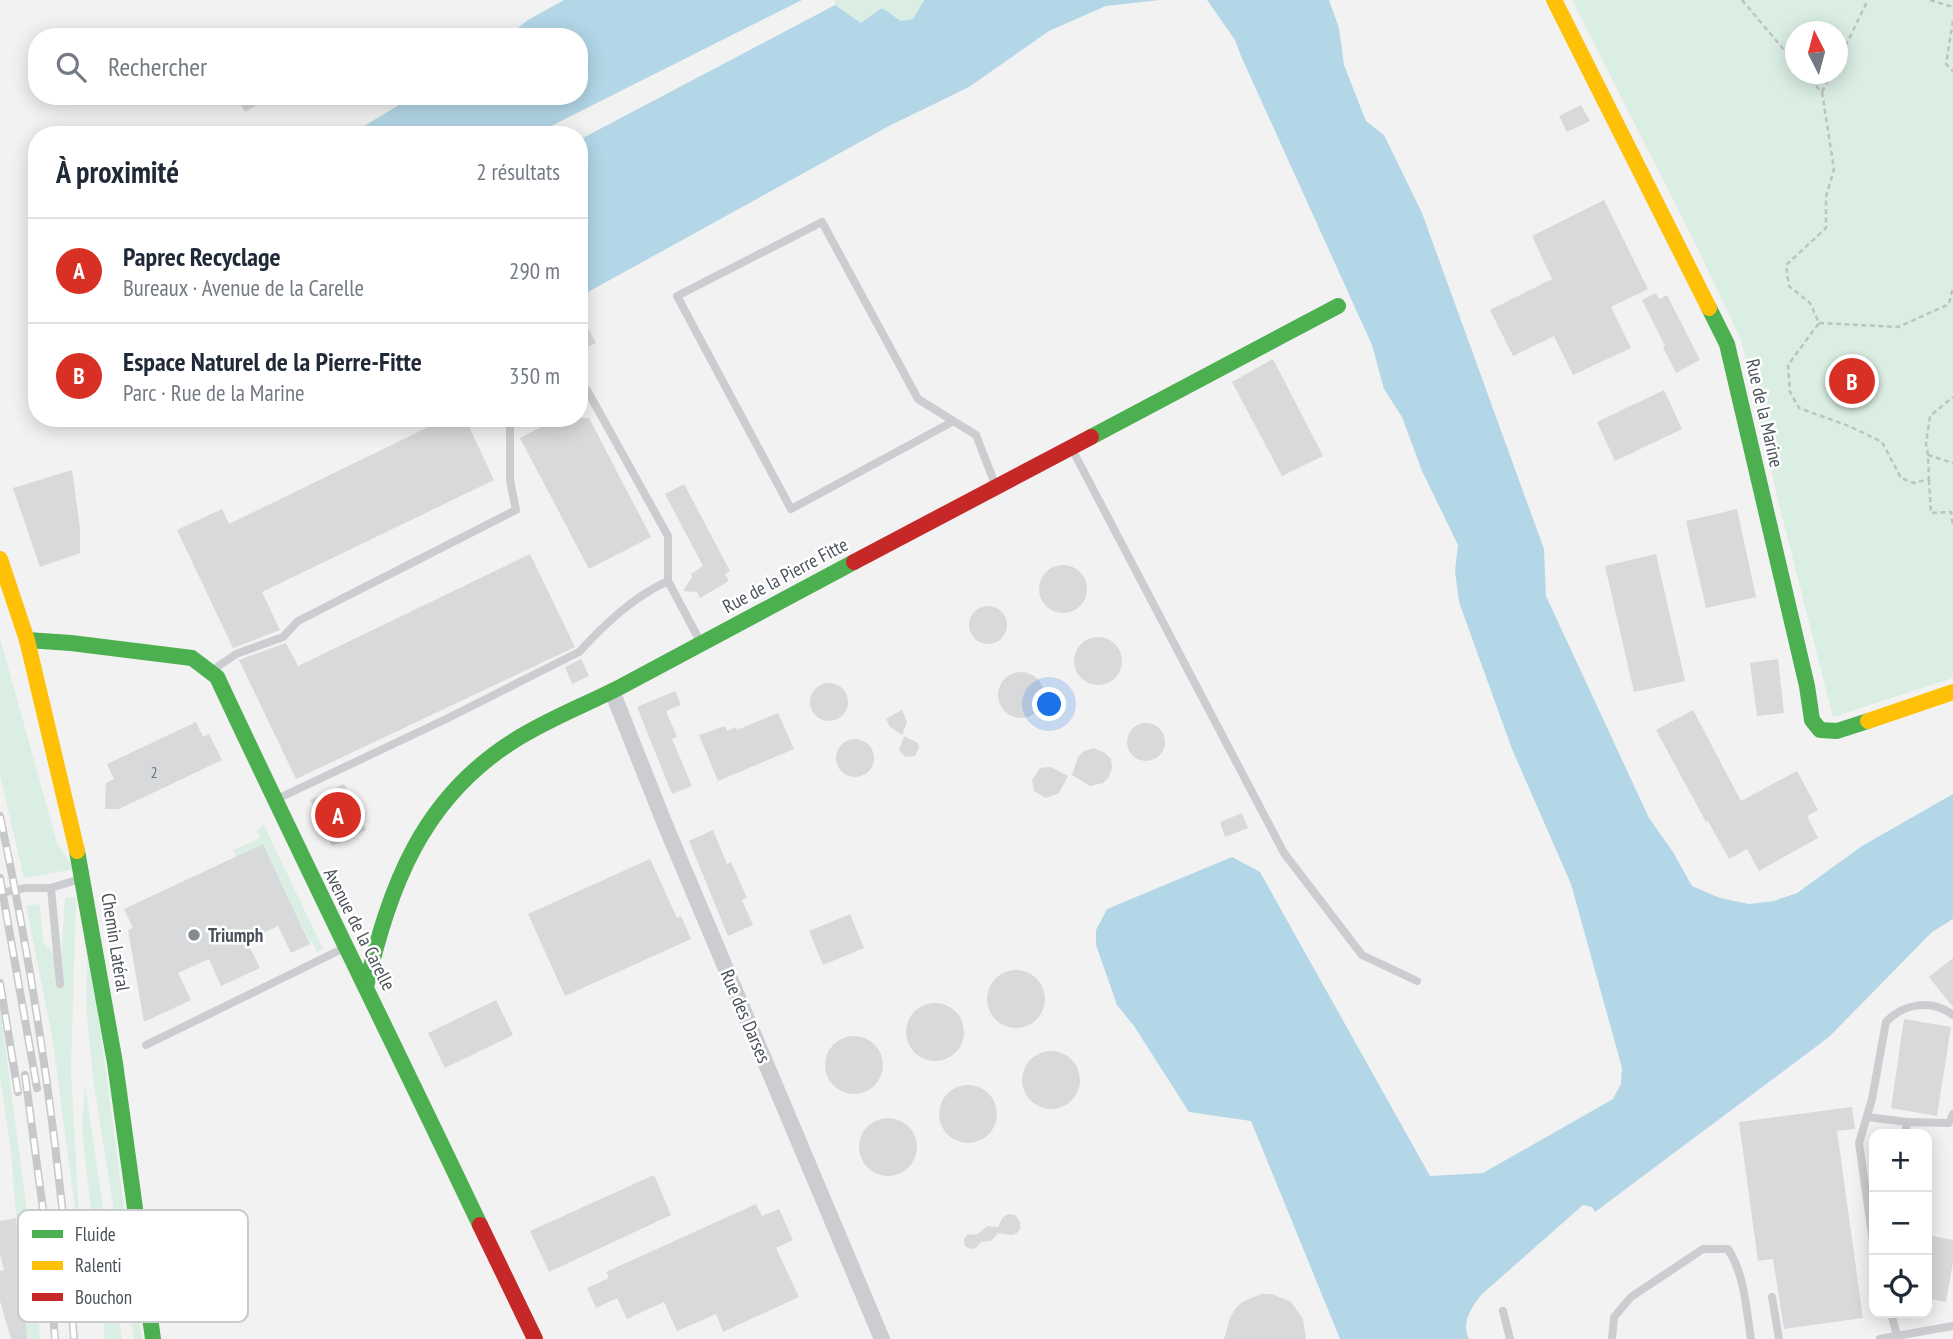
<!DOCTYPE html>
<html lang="fr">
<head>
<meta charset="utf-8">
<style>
  :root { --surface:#fff; --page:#f6f6f7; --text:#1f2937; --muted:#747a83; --line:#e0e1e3; --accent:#d93025 }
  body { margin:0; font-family:"PT Sans Narrow",sans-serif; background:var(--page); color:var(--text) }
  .controls { position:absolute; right:21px; bottom:21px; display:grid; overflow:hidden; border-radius:14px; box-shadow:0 4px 18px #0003 }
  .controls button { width:63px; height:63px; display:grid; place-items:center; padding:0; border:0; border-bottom:2px solid var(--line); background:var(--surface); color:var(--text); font:35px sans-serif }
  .compass { position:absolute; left:1785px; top:21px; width:63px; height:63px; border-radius:50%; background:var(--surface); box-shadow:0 4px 18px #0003; rotate:354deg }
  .you { position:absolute; left:1050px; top:705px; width:24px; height:24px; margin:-18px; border:5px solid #fff; border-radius:50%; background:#1a73e8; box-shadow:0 0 0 10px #1a73e833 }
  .badge { display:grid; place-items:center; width:46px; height:46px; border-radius:50%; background:var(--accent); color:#fff; font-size:23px; font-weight:700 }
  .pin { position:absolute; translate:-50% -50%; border:4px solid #fff; box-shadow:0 2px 7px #0006 }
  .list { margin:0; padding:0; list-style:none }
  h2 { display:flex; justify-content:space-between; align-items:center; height:91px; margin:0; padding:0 28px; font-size:30px }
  h2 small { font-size:23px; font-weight:400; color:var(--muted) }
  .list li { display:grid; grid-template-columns:46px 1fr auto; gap:21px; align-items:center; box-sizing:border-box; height:105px; padding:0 28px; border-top:2px solid var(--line) }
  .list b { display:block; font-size:26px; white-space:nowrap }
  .list p { margin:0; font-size:23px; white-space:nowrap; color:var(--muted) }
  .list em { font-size:23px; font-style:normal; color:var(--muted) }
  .icon { flex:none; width:38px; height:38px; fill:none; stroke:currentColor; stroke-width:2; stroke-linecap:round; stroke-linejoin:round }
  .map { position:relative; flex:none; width:1953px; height:1339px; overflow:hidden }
  .search { position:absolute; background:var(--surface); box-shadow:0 4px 18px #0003; left:28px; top:28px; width:560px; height:77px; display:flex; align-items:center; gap:18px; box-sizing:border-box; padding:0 24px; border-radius:28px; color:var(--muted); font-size:26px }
  .panel { position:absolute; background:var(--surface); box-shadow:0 4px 18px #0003; left:28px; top:126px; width:560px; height:301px; border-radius:28px }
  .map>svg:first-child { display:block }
</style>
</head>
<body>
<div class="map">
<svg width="1953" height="1339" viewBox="0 0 1953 1339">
  <rect width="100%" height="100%" fill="#f2f2f2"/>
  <g fill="#daeee4" fill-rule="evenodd">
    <polygon points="834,0 924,0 913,19 907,21 901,21 891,16 862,23 835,5"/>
    <path d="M1572,0H1953V678L1833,717L1778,500L1741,340L1694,241ZM1796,32H1838V74H1796Z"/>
    <polygon points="0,638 57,843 74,869 24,878 0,775"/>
    <polygon points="264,825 323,949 317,952 312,942 310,942 263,844 236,857 234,850 260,838 257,830"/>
    <polygon points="76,897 71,1071 81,1253 52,1035 26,906 40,904 43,943 61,960 65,898"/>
    <polygon points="88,940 142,1339 134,1339 94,1085 86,1005"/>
    <polygon points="0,1007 35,1272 40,1339 27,1339 10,1144 0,1078"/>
    <polygon points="85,1084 122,1339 105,1339 82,1129"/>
  </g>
  <g fill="#b3d7e7">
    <polygon points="564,0 802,0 533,135 349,135 414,96 579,96 579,37 506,37 528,20"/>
    <polygon points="924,0 1160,0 1106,6 1049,31 969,87 889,126 579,297 579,140 835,5 861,23 882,8 901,21 913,19"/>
    <path d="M1207,0H1329L1339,28L1344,65L1366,121L1384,135L1422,213L1544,549L1546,596L1649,818L1673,852L1692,886L1720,898L1749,904L1774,901L1797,893L1862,846L1953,794V919L1932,932L1829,1037L1595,1212L1592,1207L1583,1205L1481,1295C1471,1308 1461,1323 1469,1339H1340L1251,1121L1189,1112L1134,1026L1117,1005L1096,945V930L1107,909L1232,857L1260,872L1430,1176L1483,1173L1613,1099L1621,1084L1622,1068L1571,884L1512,749L1459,602L1455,571L1458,545L1422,471L1402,417L1384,389L1372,345L1241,56L1235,40Z"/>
  </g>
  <g fill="#d8d9db">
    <polygon points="236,96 271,96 245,112"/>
    <polygon points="1581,105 1590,121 1567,132 1559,116"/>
    <polygon points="1604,200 1648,289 1611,307 1631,348 1573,375 1554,336 1513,356 1490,310 1552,279 1532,236"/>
    <polygon points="1656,293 1659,299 1667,295 1700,360 1676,373 1663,347 1665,346 1642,300"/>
    <polygon points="579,311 596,343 579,351"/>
    <polygon points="1273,359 1323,456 1282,476 1232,382"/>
    <polygon points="1664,390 1682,429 1615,461 1597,422"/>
    <polygon points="447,418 465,418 494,480 262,592 280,630 233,648 177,530 222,509 229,524"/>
    <polygon points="558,418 589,418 651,537 589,569 520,438"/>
    <polygon points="72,470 80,528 80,553 40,567 13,488"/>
    <polygon points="684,484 730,571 725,574 729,581 700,598 697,592 683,591 692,577 691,574 703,566 665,494"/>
    <polygon points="1737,509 1756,597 1706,608 1686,521"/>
    <polygon points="530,554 575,647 296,779 239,660 286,643 298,666"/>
    <polygon points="1656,554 1685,681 1634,692 1605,566"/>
    <circle cx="1063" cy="589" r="24"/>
    <circle cx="988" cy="625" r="19"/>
    <circle cx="1098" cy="661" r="24"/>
    <polygon points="581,659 589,676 572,684 565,667"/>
    <polygon points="1778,659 1784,713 1757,716 1750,663"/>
    <circle cx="1021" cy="695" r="23"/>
    <circle cx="829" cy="702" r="19"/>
    <polygon points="675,691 681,705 666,711 677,737 672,739 692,786 672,794 637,707"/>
    <polygon points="902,710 907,722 902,735 890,727 886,719"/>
    <polygon points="1693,710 1741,801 1797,771 1818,810 1807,816 1818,838 1759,871 1747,849 1729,859 1708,821 1706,822 1656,730"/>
    <polygon points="778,713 794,749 718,781 699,735 725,726 727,731 736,727 737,730"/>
    <polygon points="196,722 203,737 209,734 222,760 119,809 105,809 106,783 114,779 107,764"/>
    <circle cx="1146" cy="742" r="19"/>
    <polygon points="904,736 918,743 919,748 915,756 905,757 899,750"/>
    <circle cx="855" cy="758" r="19"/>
    <polygon points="1094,748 1105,753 1111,759 1112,768 1109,777 1103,783 1090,786 1072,775 1078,757 1084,751"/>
    <polygon points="1051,767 1068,776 1059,793 1046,798 1034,791 1032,780 1040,768"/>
    <polygon points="344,784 366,830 332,846 310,800"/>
    <polygon points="1242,813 1248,828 1225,837 1220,822"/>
    <polygon points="713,830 727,864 731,862 747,898 742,900 753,925 728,936 689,841"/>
    <polygon points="263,844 310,944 291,953 278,926 247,941 260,968 221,986 209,959 178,973 191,1000 144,1022 128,930 133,928 124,909"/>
    <polygon points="650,859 677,918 681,916 691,939 565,996 528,914"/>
    <polygon points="850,914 864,948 823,965 809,931"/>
    <polygon points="1953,958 1953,1007 1929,977"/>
    <circle cx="1016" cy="999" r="29"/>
    <polygon points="496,1000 513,1035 445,1068 428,1033"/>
    <circle cx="935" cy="1032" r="29"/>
    <polygon points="1904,1019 1951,1027 1937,1116 1891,1108"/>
    <circle cx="854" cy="1065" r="29"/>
    <circle cx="1051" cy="1080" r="29"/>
    <circle cx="968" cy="1114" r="29"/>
    <polygon points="1852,1107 1855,1129 1837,1131 1863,1318 1784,1329 1773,1259 1758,1261 1739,1122"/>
    <circle cx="888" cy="1147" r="29"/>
    <polygon points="654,1175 671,1215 549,1272 530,1231"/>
    <polygon points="756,1204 762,1216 779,1209 793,1240 776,1248 799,1297 723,1332 716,1314 677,1331 664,1302 627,1319 617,1298 596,1308 587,1288 609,1278 606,1272"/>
    <polygon points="1009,1214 1015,1215 1020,1222 1020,1229 1017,1233 1012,1235 998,1233 991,1241 981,1242 976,1248 970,1249 965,1246 964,1239 967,1235 978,1234 987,1226 998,1227 1003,1217"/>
    <polygon points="16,1218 21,1270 27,1339 11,1339 0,1301 0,1271 4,1270 0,1254 0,1221"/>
    <polygon points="1927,1235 1953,1240 1953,1262 1946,1302 1927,1298"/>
    <polygon points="1261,1294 1272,1294 1291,1302 1303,1319 1306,1339 1224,1339 1230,1318 1235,1309 1242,1302"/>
  </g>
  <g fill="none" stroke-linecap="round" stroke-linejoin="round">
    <g stroke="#bcc4c2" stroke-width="2.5" stroke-dasharray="5 3.5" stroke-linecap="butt">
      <polyline points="1742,0 1796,64"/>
      <polyline points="1930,0 1953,7"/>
      <polyline points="1953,21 1946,64 1953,71"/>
      <polyline points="1838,61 1868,0"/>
      <polyline points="1804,74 1822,92 1834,169 1826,197 1826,228 1786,265 1789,286 1810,303 1819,323 1788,365 1790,392 1799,408 1849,426 1882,442 1901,478 1914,483 1929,479 1928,455 1953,463"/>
      <polyline points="1822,92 1831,74"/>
      <polyline points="1819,323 1898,327 1949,304 1953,287"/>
      <polyline points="1928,455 1926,444 1930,416 1953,397"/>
      <polyline points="1929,480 1931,513 1951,512 1953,526"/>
    </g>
    <g stroke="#cccdd0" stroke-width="8">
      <polyline points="579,387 587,390 668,536 668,581 700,641"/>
      <polyline points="952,422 791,509 677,296 822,222 918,399 976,435 995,484"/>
      <polyline points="1073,451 1284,853 1362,955 1417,981"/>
      <polyline points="213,670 236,654 283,637 298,621 516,510 510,480 510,418"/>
      <path d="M277,799L444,720L579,652C605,624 633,597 668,581"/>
      <polyline points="0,893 26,888 51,888"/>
      <polyline points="60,984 51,888 83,878"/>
      <polyline points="146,1045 344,948"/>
      <polyline points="1867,1117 1907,1122 1905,1134"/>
      <polyline points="1907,1122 1949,1123 1953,1114"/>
      <path d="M1874,1249L1859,1143L1872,1099L1886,1022C1904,1003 1932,999 1953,1015"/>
      <polyline points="1772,1297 1779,1339"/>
      <polyline points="1503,1311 1510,1339"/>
      <polyline points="1891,1313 1897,1336"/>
      <path d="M1612,1339L1614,1317L1631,1297L1703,1249H1728C1745,1276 1746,1308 1751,1339"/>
      <polyline points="1880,1339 1953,1326"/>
    </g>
    <polyline stroke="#cccdd0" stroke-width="16" points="612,691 664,822 882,1339"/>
    <g stroke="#4caf50" stroke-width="16">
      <polyline points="1709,308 1727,344 1807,686 1812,720 1820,730 1837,731 1868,721"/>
      <polyline points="1091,437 1338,306"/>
      <path d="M27,640L71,643L192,658L217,677C303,861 393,1042 480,1225"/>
      <polyline points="77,851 115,1063 153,1339"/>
      <path d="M366,987C390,885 422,798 515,740C550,718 588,704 624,685C701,644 778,603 854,562"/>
    </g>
    <g stroke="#ffc107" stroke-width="16">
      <polyline points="1554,0 1709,308"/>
      <polyline points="0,559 27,640 77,851"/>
      <polyline points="1868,721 1953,692"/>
    </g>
    <g stroke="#c62828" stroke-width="16">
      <polyline points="854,562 1091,437"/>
      <polyline points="480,1225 535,1339"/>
    </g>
    <g stroke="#c7c8ca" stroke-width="8">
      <g id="rail">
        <path d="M0,816C37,989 61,1163 74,1339"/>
        <polyline points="0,878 37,1088"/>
        <polyline points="0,983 18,1092"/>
        <polyline points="25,1075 46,1232 55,1339"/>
      </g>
    </g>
    <use href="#rail" stroke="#fff" stroke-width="5" stroke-dasharray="16" stroke-linecap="butt"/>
  </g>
  <circle fill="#858a90" stroke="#fff" stroke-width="2.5" cx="194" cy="935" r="7"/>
  <g text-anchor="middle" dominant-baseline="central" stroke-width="5" stroke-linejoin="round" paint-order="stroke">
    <g font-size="16" fill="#70757d">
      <text x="154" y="772">2</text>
    </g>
    <g font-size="19" fill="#4b525c" stroke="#fff">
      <text transform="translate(1765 413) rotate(77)">Rue de la Marine</text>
      <text transform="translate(785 575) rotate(-28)">Rue de la Pierre Fitte</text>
      <text transform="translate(360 929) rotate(63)">Avenue de la Carelle</text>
      <text transform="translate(116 942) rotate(81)">Chemin Latéral</text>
      <text transform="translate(746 1016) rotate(67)">Rue des Darses</text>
    </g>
    <g font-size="19" font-weight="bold" fill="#4b525c" stroke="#fff" text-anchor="start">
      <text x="208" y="935">Triumph</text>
    </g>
  </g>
  <rect x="18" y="1210" width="230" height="112" rx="10" fill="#fff" stroke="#c9cbce" stroke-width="2"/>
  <rect x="32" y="1230" width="31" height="8" fill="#4caf50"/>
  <rect x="32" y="1261" width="31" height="9" fill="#ffc107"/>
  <rect x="32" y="1293" width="31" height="8" fill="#c62828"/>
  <g font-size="19" fill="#4b525c">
    <text x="75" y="1241">Fluide</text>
    <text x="75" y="1272">Ralenti</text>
    <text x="75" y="1304">Bouchon</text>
  </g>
</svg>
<div class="controls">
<button>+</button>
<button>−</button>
<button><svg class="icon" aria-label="locate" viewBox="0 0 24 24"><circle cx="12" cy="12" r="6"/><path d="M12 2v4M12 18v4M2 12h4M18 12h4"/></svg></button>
</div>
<svg class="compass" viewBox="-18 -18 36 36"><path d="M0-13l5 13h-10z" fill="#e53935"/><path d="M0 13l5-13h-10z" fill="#747a83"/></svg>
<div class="you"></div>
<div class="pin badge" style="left:338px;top:815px">A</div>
<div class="pin badge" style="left:1852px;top:381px">B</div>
<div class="search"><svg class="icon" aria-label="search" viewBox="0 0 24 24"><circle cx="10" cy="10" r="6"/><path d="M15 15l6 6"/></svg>Rechercher</div>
<section class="panel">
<h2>À proximité<small>2 résultats</small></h2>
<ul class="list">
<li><span class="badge">A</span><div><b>Paprec Recyclage</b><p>Bureaux · Avenue de la Carelle</p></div><em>290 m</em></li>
<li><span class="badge">B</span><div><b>Espace Naturel de la Pierre-Fitte</b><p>Parc · Rue de la Marine</p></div><em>350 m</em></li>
</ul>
</section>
</div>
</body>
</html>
